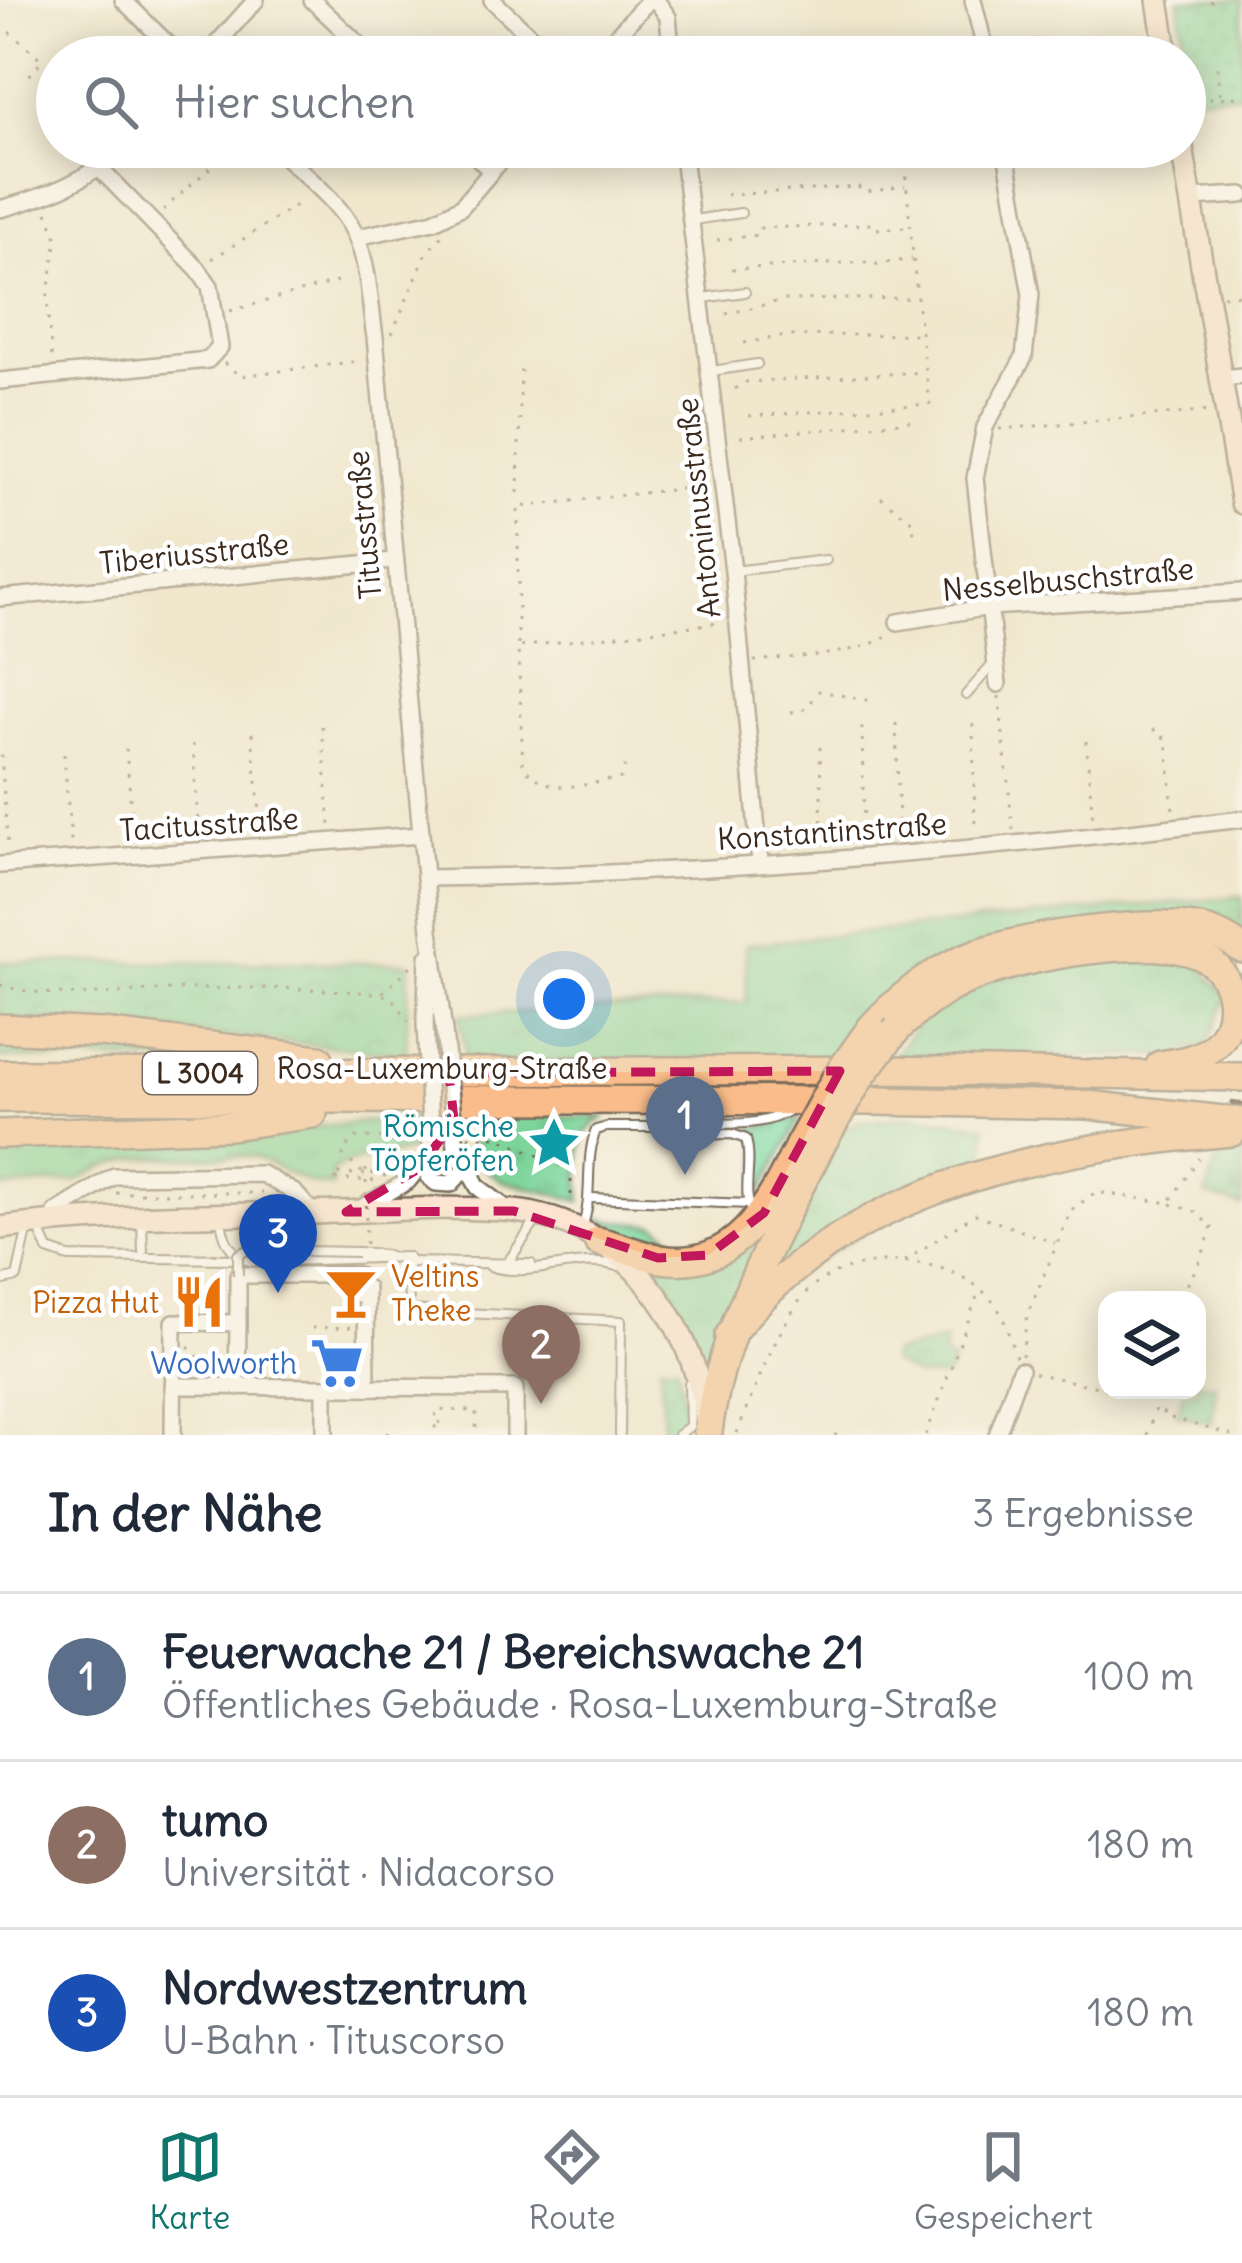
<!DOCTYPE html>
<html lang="de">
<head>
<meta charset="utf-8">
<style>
  :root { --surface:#fff; --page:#f2f2f3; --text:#1f2937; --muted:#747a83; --line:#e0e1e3; --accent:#0f766e }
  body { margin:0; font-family:Delius,sans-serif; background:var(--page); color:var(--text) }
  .controls { position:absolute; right:36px; bottom:36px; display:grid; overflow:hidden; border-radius:24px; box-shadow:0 6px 30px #0003 }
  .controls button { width:108px; height:108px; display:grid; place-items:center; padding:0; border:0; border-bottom:3px solid var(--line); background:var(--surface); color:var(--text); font:60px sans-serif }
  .you { position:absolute; left:564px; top:999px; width:42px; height:42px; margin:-30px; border:9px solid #fff; border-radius:50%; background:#1a73e8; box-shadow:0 0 0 18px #1a73e833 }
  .badge { display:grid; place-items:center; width:78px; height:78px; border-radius:50%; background:var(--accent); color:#fff; font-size:39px; font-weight:700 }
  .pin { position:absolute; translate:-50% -99px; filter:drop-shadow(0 3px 6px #0008) }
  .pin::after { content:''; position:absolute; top:63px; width:42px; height:36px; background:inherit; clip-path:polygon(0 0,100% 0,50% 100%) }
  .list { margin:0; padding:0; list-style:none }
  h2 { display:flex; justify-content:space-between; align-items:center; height:156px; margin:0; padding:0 48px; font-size:51px }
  h2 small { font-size:39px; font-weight:400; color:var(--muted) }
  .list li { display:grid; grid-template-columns:78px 1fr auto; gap:36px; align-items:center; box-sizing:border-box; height:168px; padding:0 48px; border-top:3px solid var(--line) }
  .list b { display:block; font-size:45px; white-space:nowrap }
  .list p { margin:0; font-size:39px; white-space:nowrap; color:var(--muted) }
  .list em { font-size:39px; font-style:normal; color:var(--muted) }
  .icon { flex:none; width:66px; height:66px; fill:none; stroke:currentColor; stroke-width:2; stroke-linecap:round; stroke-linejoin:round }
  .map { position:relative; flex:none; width:1242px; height:1435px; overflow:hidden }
  .search { position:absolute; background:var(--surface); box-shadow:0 6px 30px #0003; left:36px; right:36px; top:36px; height:132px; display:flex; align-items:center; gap:30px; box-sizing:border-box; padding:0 42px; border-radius:66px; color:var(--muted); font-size:45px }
  .sheet { height:660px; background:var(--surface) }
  nav { display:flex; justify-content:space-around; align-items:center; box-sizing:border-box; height:168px; border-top:3px solid var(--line); background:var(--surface); font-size:33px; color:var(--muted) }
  nav a { display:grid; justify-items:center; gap:6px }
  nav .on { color:var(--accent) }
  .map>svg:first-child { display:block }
</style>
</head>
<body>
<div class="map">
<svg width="1242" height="1435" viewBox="0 0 1242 1435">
  <defs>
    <pattern id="grass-tufts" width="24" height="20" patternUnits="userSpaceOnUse" patternTransform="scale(3)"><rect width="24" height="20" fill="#7bd49a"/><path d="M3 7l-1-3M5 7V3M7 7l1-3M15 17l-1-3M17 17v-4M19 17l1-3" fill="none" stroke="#6bb684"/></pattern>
    <pattern id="cemetery-stones" width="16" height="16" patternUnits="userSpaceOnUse" patternTransform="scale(3)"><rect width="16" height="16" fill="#7bd49a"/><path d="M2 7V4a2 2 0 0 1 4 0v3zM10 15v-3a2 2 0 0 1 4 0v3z" fill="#6bb684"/></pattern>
    <pattern id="park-crowns" width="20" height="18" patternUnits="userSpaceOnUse" patternTransform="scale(3)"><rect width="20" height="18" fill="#7bd49a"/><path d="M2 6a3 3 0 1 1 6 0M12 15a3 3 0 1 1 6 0" fill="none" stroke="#6bb684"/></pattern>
    <pattern id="garden-dots" width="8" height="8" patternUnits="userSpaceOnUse" patternTransform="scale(3)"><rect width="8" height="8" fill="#7bd49a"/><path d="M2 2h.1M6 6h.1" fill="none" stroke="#6bb684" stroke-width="1.8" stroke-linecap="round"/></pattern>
  </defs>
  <rect width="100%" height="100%" fill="#fff"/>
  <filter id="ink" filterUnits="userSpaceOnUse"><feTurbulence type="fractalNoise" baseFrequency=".00833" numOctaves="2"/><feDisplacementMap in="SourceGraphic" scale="24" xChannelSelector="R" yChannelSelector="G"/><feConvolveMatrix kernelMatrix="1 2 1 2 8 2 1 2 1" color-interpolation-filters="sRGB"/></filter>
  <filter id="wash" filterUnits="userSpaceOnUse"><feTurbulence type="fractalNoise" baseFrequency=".004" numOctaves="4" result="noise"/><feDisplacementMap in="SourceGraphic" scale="48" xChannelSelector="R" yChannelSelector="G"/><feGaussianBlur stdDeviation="2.7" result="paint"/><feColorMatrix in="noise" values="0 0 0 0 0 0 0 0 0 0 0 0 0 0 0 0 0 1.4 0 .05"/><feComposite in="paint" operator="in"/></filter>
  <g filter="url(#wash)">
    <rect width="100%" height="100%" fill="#f0e7cd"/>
    <g fill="url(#grass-tufts)" stroke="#5b7f5c" stroke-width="3">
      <polygon points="1242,896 1242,943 1216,924 880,1000 832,1058 467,1062 459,1015 747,1002 746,944"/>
      <path d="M1143,955L1195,962L1227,996L1208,1043L1174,1055L892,1058C904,1044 914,1026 928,1014C985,966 1072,963 1143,955Z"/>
      <polygon points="0,1039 161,1048 163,1061 0,1058"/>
      <path d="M494,1115L606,1117C572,1131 581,1168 581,1201L503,1181L477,1164L472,1122Z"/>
      <polygon points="913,1115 986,1126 985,1159 755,1299 840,1132 858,1122"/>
      <path d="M413,1117V1149C381,1160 365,1153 332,1171V1187L309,1183L253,1156L135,1158L105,1166L76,1181L0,1188V1148L258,1140L273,1131Z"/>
      <polygon points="801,1117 759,1196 759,1145 750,1129"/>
      <polygon points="594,1219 657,1225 687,1250 644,1243"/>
      <path d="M752,1242V1250L709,1377L701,1374C694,1327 684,1303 653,1267Z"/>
      <polygon points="660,1365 677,1365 686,1415 681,1427 663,1429"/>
    </g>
    <polygon fill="url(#cemetery-stones)" stroke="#5b7f5c" stroke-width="3" points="1222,1143 1242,1146 1242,1206 1206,1195"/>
    <g fill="url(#park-crowns)" stroke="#5b7f5c" stroke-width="3">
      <polygon points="0,962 409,963 406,1054 88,1022 0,1019"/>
      <polygon points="945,1341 943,1356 953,1362 946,1377 916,1376 890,1362 891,1354"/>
      <polygon points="1197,1382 1216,1385 1212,1423 1177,1415 1184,1392 1197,1390"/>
    </g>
    <polygon fill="url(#garden-dots)" stroke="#5b7f5c" stroke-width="3" points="1179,0 1242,0 1242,94 1189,96"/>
  </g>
  <g filter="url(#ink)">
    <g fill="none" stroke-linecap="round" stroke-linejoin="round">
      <g stroke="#7a6c5b" stroke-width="12">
        <g id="lane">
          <polyline points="693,220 741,213"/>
          <polyline points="703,298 745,292"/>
          <polyline points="712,371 757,364"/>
          <polyline points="733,571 826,560"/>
          <polyline points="966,695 995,662"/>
          <path d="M673,1126C710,1119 760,1133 792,1108"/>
          <polyline points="591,1198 750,1204"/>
          <path d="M221,1216C222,1238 230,1255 252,1262L408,1257L409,1310L621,1321L620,1435"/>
          <polyline points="142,1222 143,1251"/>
          <polyline points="37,1224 48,1250 69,1257 237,1259"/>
          <path d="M582,1228C594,1196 584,1161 596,1130L607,1127H671L693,1135L732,1134L746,1139C753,1163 742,1189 751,1212"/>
          <polyline points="358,1252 387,1255"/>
          <polyline points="408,1262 531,1264"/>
          <polyline points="508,1262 536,1221"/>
          <path d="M490,1266C530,1280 576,1254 618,1266"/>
          <polyline points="0,1281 17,1277 27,1231"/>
          <polyline points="678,1435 690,1426 689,1383"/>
        </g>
      </g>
      <g stroke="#7a6c5b" stroke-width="20">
        <g id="street">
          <polyline points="123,0 181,57"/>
          <polyline points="312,0 372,57"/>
          <polyline points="492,0 553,57"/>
          <polyline points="656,0 668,17 672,57"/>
          <polyline points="973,0 987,57"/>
          <polyline points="205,57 256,0"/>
          <polyline points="597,57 649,0"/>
          <path d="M275,147C302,174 345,204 358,241C369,271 370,305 375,337L430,930L444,1031"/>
          <polyline points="467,147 490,170"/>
          <polyline points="682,147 733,571 760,863"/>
          <polyline points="1191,198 1242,195"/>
          <path d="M0,209C45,197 88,182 121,147"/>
          <polyline points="357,237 434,221 461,207 512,147"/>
          <polyline points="1222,378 1242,376"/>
          <polyline points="0,381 208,360 220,347 210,286 198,269 100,169"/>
          <polyline points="0,598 393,561"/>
          <polyline points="898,622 990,607 1242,592"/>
          <polyline points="998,684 975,478 985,427 1024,357 1031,295 1005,147"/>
          <polyline points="0,865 421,835"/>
          <path d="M425,878C698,875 971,852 1242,819"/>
          <polyline points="425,1023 428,957"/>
          <polyline points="456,1146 478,1187 506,1208"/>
          <polyline points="430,1155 429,1177 436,1183 451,1184 465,1169"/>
          <polyline points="363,1207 408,1181 430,1154"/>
          <polyline points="56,1212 114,1176 262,1174 295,1193 313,1213"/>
          <polyline points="366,1288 367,1387"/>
          <polyline points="238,1323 238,1275 357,1275 358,1294 366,1294"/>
          <polyline points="173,1386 515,1388 515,1435"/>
          <polyline points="173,1435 174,1322 238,1323 237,1387"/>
          <polyline points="325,1435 325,1387"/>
          <polyline points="997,1435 1020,1370"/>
        </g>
      </g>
      <g stroke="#7a6c5b" stroke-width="26">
        <g id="secondary">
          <polyline points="1158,0 1167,57"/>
          <polyline points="1182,147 1242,503"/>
          <path d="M0,1228C101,1215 201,1215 302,1213C372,1212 444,1204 514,1211C621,1222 691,1316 706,1417"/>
        </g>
      </g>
      <g stroke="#7a6c5b" stroke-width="32">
        <g id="highway">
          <polyline points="0,1028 102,1033 319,1059"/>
          <path d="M871,1028C897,999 925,977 960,960C1009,937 1147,918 1200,929C1216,932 1229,940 1242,949"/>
          <path d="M898,1028C920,1007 945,988 974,977C1025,956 1151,933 1201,956C1237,973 1242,1024 1212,1048C1197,1060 1178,1062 1160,1065"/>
          <polyline points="0,1074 890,1070 1242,1077"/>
          <polyline points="0,1098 872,1101 1087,1105 1242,1122"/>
          <polyline points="0,1134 230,1126 313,1114"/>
          <path d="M598,1241C619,1246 639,1255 661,1259C739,1271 770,1203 799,1145"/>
          <path d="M729,1336C845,1184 1052,1147 1232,1132"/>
          <path d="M708,1432C721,1327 774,1238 821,1145"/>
        </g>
      </g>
      <g stroke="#7a6c5b" stroke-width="3" stroke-dasharray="3 9" stroke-linecap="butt">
        <polyline points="1211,0 1212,12"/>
        <polyline points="0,24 42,60 29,76 34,82"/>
        <polyline points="1000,46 1041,39 1146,45"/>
        <polyline points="955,57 971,53"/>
        <polyline points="1217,67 1220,95"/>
        <polyline points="1185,99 1242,97"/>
        <polyline points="708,163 750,161 754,154 903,151"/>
        <polyline points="726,195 858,187 867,192 905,186"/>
        <polyline points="163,210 233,147"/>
        <polyline points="47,212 57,238 47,300 52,361"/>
        <polyline points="717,240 758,235 760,228 872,224 876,229 910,227"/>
        <polyline points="212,259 301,202"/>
        <polyline points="732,269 865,262 872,265 912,259"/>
        <polyline points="1223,296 1242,294"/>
        <polyline points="230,311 343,280"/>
        <polyline points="726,314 784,300 917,298 903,147"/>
        <polyline points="392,334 427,252 442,235"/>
        <polyline points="744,343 785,336 919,334"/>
        <polyline points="224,363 240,376 360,361"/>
        <polyline points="735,389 746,382 924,372"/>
        <polyline points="749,416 930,404 917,300"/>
        <polyline points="682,423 682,415 698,413"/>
        <polyline points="999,429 1210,411"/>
        <polyline points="740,437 911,421"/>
        <polyline points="518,493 521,363"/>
        <polyline points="881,497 913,522 914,535 908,538"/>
        <polyline points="518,645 518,507 705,486"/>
        <path d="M754,661C786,657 868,656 889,633"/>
        <polyline points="999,696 1013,830"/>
        <polyline points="791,712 806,709 819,691 871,701"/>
        <polyline points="896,723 899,826"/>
        <polyline points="973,724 975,831"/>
        <polyline points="322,726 330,826"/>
        <polyline points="862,727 864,845"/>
        <polyline points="1153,729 1167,740 1173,811"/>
        <polyline points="252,733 262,833"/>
        <polyline points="1086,741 1093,821"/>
        <polyline points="193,744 199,837"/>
        <polyline points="820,747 822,839"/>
        <polyline points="126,749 134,842"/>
        <polyline points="64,754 71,842"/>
        <polyline points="1,755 8,849"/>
        <path d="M625,766L621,778C581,784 554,798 523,767L518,647L717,623"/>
        <path d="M0,985C61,1003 132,990 195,989C257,987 319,988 381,994L411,966"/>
        <polyline points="383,995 394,1000 409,1021"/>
        <polyline points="468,1137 497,1137 571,1170 571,1202"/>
        <polyline points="365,1174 334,1174 335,1179 379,1181"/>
        <polyline points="386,1176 360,1171 343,1155 343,1150 357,1137 417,1139"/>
        <polyline points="116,1193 262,1193"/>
        <polyline points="1171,1204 1194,1211 1212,1227 1201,1259 1179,1300"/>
        <polyline points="905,1261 975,1214 1055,1243"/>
        <polyline points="212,1278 223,1278"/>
        <polyline points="312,1328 353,1327"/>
        <polyline points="188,1347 202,1361"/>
        <polyline points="1022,1356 1027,1316 1071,1210 1096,1192 1169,1203 1199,1158"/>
        <polyline points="1034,1373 1107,1389"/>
        <polyline points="1112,1390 1160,1401 1164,1416 1231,1435"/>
        <polyline points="440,1421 435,1430 436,1410 476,1411 476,1435"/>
        <path d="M737,1433C751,1398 785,1306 815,1285C866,1247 966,1254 1000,1312C1007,1325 1011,1343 1016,1357"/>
        <polyline points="374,1435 397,1432"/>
        <polyline points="834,1435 846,1435"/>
        <polyline points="926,1435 979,1291"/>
        <polyline points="1147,1435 1161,1390"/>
      </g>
      <use href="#lane" stroke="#fff" stroke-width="8"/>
      <use href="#street" stroke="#fff" stroke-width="15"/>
      <use href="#secondary" stroke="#fde4d0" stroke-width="21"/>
      <use href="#highway" stroke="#f9bc8a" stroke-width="27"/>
      <polyline stroke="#3b2a1e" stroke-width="4.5" points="1232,1103 1242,1104"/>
      <g stroke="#7a6c5b" stroke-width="12" stroke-linecap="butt">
        <polyline id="lane-bridge" points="238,1275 238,1255 247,1250 358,1252"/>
      </g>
      <g stroke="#7a6c5b" stroke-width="20" stroke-linecap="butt">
        <g id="street-bridge">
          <polyline points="425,1023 431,1147"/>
          <polyline points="444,1031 456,1146"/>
        </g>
      </g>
      <g stroke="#7a6c5b" stroke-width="32" stroke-linecap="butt">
        <g id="highway-bridge">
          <polyline points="799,1145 837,1076 871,1028"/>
          <polyline points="821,1145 861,1076 898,1028"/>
        </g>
      </g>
      <polyline stroke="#7a6c5b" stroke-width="3" stroke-dasharray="3 9" stroke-linecap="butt" points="366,1244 366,1167 386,1167"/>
      <use href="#lane-bridge" stroke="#fff" stroke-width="8"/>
      <use href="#street-bridge" stroke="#fff" stroke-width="15"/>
      <use href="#highway-bridge" stroke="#f9bc8a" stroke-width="27"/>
    </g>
  </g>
  <path d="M0 0H1242V1435H0ZM840,1071L764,1213L708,1255L658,1258L514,1211L346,1212L420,1168L454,1120L449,1073Z" fill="#f0e7cd" fill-opacity=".55" fill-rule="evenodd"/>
  <path fill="none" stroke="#c2185b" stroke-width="9" stroke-dasharray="24 15" stroke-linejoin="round" d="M840,1071L764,1213L708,1255L658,1258L514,1211L346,1212L420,1168L454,1120L449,1073Z"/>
  <defs>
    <g id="sight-bare" transform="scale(4.14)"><path d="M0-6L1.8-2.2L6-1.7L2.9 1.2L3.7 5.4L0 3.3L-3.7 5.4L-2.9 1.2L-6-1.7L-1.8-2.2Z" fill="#0f9aa8" stroke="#fff" stroke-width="2.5" paint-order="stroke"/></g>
    <g id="bar-bare" transform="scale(4.14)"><path d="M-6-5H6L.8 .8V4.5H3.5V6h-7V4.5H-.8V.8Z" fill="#e8710a" stroke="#fff" stroke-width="2.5" paint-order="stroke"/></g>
    <g id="restaurant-bare" transform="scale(4.14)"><path d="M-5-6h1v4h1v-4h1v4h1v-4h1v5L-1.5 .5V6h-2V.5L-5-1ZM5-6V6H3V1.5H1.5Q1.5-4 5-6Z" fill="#e8710a" stroke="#fff" stroke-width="2.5" paint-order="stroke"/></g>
    <g id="supermarket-bare" transform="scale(4.14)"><path d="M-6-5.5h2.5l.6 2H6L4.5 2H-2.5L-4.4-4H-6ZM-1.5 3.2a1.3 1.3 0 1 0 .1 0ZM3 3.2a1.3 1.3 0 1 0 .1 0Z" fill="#3f7fe0" stroke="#fff" stroke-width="2.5" paint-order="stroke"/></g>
  </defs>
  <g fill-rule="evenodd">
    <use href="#sight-bare" x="554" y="1143"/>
    <use href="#bar-bare" x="351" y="1293"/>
    <use href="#restaurant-bare" x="199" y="1302"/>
    <use href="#supermarket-bare" x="337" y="1363"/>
  </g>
  <g text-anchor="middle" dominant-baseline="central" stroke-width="9" stroke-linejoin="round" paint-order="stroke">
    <rect fill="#fff" stroke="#766a62" stroke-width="3" x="143" y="1052" width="114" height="42" rx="9"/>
    <g font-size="27" font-weight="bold" fill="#3b2a1e">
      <text x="200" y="1073">L 3004</text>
    </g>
    <g font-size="30" fill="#3b2a1e" stroke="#fff">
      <text transform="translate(698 508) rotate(-96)">Antoninusstraße</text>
      <text transform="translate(364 525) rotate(-95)">Titusstraße</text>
      <text transform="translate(194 553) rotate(-6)">Tiberiusstraße</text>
      <text transform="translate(1068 579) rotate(-5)">Nesselbuschstraße</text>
      <text transform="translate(209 824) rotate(-4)">Tacitusstraße</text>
      <text transform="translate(832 831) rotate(-4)">Konstantinstraße</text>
      <text x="442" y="1068">Rosa-Luxemburg-Straße</text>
    </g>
    <g font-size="30" fill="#0d838f" stroke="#fff" text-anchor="end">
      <text x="514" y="1126">Römische<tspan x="514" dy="34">Töpferöfen</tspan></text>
    </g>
    <g font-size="30" fill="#c56008" stroke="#fff" text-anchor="start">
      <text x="391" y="1276">Veltins<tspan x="391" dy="34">Theke</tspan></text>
      <text x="159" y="1302" text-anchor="end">Pizza Hut</text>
    </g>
    <g font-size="30" fill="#366cbe" stroke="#fff" text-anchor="end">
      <text x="297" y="1363">Woolworth</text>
    </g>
  </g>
</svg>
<div class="controls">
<button><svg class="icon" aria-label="layers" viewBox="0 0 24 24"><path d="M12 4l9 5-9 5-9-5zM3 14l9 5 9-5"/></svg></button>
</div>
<div class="you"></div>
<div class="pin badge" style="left:685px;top:1175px;background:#5c6f8a">1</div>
<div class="pin badge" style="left:541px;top:1404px;background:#8d6e63">2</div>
<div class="pin badge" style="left:278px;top:1293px;background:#1a4fb4">3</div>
<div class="search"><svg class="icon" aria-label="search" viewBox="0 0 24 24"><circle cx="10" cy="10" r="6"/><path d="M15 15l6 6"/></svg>Hier suchen</div>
</div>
<section class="sheet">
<h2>In der Nähe<small>3 Ergebnisse</small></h2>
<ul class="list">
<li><span class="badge" style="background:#5c6f8a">1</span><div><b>Feuerwache 21 / Bereichswache 21</b><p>Öffentliches Gebäude · Rosa-Luxemburg-Straße</p></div><em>100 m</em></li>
<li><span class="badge" style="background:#8d6e63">2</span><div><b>tumo</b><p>Universität · Nidacorso</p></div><em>180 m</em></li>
<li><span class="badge" style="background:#1a4fb4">3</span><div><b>Nordwestzentrum</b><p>U-Bahn · Tituscorso</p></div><em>180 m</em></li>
</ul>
</section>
<nav>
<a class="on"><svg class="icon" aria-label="map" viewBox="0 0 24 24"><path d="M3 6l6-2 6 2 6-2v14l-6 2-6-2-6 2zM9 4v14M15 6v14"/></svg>Karte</a>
<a><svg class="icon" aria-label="directions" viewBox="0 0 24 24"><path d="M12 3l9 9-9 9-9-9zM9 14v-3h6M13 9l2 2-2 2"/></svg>Route</a>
<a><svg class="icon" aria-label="saved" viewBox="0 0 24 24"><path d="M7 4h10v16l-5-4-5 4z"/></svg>Gespeichert</a>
</nav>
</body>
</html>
